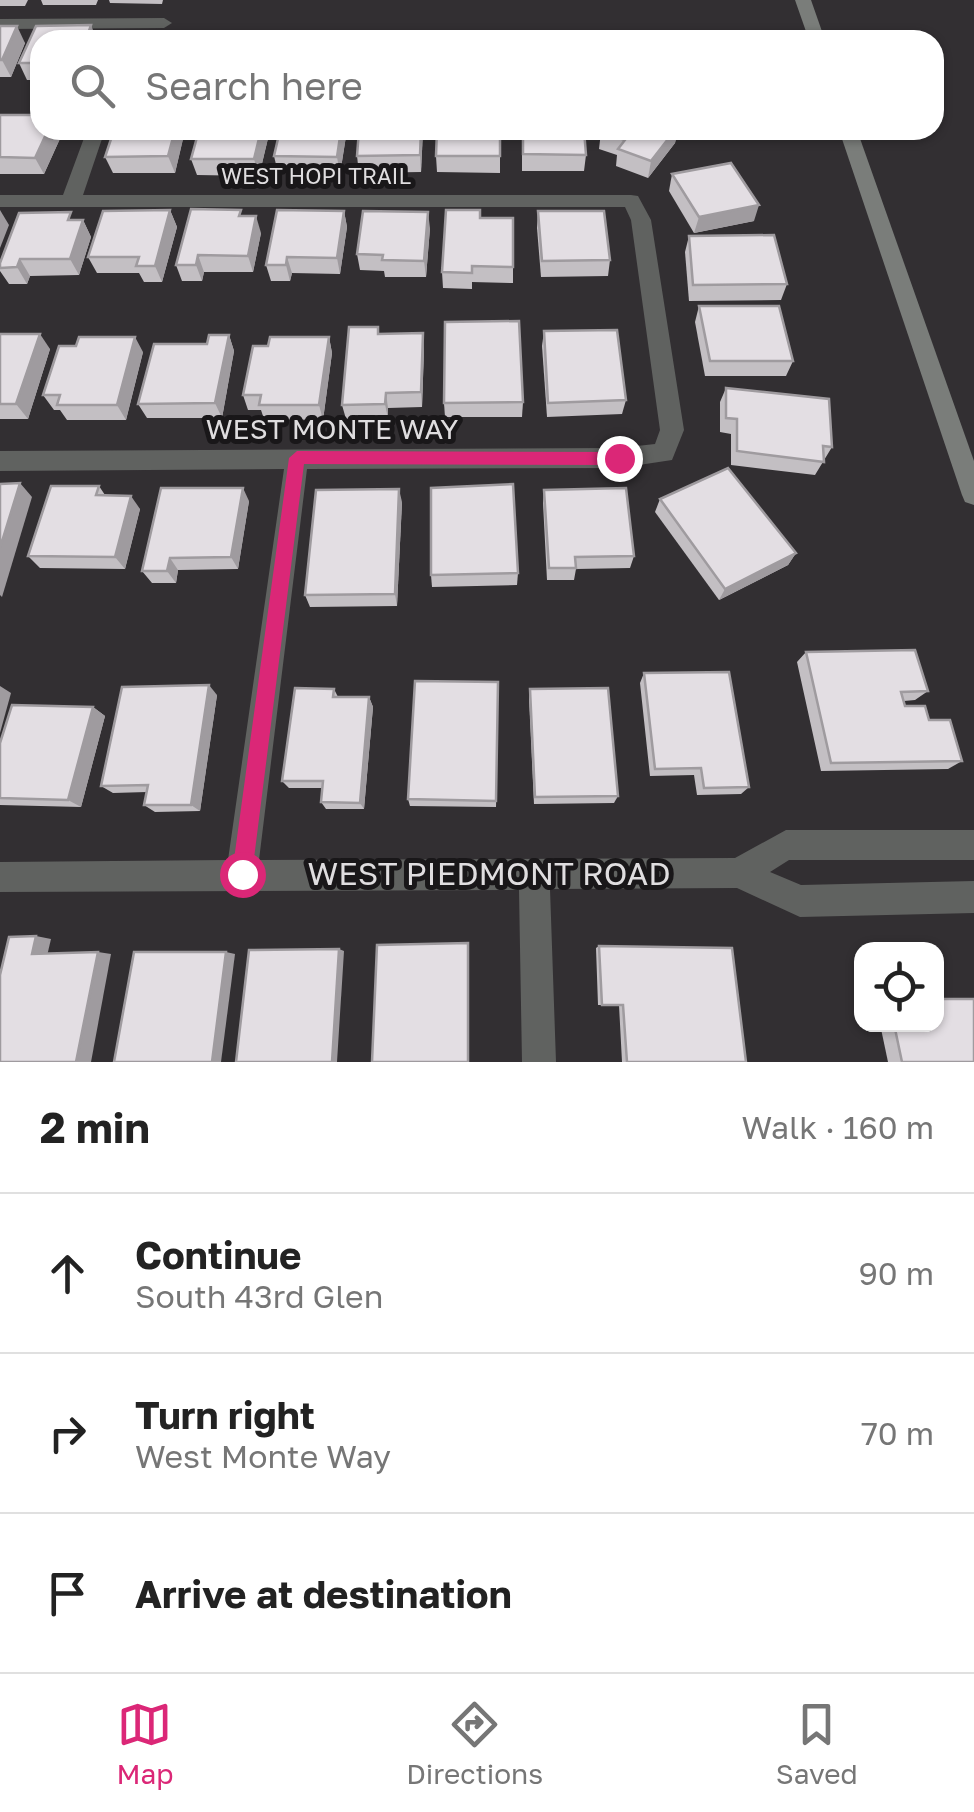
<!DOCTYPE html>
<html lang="en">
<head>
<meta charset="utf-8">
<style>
  :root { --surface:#fff; --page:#f2f2f2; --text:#222; --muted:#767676; --line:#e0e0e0; --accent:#db2777 }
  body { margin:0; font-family:"Golos Text",sans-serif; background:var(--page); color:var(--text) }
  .controls { position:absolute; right:30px; bottom:30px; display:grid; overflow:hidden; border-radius:20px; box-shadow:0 2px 8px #0004 }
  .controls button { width:90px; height:90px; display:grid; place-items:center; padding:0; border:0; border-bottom:2px solid var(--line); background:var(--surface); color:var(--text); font:50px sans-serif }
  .stop { position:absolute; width:30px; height:30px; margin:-22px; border:8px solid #db2777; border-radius:50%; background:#fff }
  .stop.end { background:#db2777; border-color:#fff; box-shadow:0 2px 10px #0008 }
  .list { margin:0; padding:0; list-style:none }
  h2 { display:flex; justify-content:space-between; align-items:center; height:130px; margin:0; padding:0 40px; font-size:42px }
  h2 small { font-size:32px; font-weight:400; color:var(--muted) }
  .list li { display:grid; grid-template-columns:65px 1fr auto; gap:30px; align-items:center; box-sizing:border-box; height:160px; padding:0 40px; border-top:2px solid var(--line) }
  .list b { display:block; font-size:38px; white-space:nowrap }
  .list p { margin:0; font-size:32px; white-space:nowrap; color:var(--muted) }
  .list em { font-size:32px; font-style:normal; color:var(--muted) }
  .icon { flex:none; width:55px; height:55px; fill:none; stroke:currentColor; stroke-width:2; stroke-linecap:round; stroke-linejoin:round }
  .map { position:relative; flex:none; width:974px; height:1062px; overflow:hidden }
  .search { position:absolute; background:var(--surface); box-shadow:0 2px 8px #0004; left:30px; right:30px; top:30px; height:110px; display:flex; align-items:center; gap:25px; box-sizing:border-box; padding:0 35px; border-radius:30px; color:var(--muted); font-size:38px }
  .sheet { height:610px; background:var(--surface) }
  nav { display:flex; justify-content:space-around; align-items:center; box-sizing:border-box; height:140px; border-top:2px solid var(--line); background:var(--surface); font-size:28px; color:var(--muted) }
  nav a { display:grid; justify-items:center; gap:5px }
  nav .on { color:var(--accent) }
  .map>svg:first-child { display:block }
</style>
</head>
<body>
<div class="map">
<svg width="974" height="1062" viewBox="0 0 974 1062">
  <rect width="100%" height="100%" fill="#322f32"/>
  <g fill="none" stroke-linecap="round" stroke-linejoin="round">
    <g fill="#606260" fill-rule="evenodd">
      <polygon points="0,19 164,18 172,23 164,28 0,29"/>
      <polygon points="87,130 105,130 83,195 631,195 638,196 651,220 684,430 672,460 619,468 307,469 259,860 735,858 786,830 974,830 974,860 789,860 770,872 801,885 974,881 974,913 800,917 737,888 550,889 556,1062 522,1062 519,890 0,892 0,862 228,860 284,469 0,471 0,451 619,448 655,444 660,430 631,220 625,207 0,207 0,195 63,195"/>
    </g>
    <g fill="#7a7d7a" fill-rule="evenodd">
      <polygon points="795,0 811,0 825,40 809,40"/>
      <polygon points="839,130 857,130 974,461 974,505 965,502 962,495"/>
    </g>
  </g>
  <g fill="#c3bfc3">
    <polygon points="0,0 28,0 25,6 0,6"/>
    <polygon points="41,0 98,0 96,5 43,5"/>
    <polygon points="109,0 163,0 162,4 110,3"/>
    <polygon points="0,26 25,43 11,77 0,77"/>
    <polygon points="40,40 40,80 27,80 19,63"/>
    <polygon points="0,115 63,132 44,174 0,174"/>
    <polygon points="114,130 185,130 175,173 113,173 105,157"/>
    <polygon points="199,130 270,130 259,176 197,175 191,159"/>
    <polygon points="280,130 347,130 340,174 278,173 274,156"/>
    <polygon points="359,130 423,130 421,172 359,173 357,156"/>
    <polygon points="500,130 500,173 437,172 436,156"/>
    <polygon points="522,130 584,130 586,155 584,171 522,171"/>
    <polygon points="678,130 675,143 648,178 616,166 617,155 599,149 601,132"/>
    <polygon points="672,174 754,221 694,233 669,191"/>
    <polygon points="170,210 177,227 162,282 144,282 139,273 97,273 88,257"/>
    <polygon points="344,211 347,227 340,274 292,273 290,281 271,281 266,265"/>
    <polygon points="538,211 610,260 608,276 541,277 537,228"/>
    <polygon points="480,218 513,218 513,283 472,282 472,289 443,288 442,272"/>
    <polygon points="75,220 83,220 91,237 79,275 30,276 27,284 9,284 0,271 0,263"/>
    <polygon points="430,228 426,277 385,277 384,271 360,270 357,254"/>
    <polygon points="261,233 253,272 204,272 202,281 182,281 176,265"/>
    <polygon points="689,236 787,284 781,300 689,301 685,252"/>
    <polygon points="699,306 793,361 786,376 705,376 695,322"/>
    <polygon points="378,327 379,334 424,349 422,407 388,408 388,419 346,419 342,405"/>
    <polygon points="544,331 626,400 622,414 547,417 542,346"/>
    <polygon points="0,334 50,349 28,419 0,419"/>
    <polygon points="229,335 234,351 222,418 147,418 138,404 207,344"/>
    <polygon points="329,337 332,353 323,420 264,419 261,410 248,410 243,395 268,346"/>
    <polygon points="143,352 126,420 67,420 60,410 54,410 43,395"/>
    <polygon points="726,388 832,447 815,475 731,465 731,434 720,432 720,402"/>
    <polygon points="523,402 522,417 445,417 444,403"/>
    <polygon points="99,486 105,495 140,509 125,569 40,568 28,556"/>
    <polygon points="544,490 634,556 630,568 576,569 574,580 547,580 543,503"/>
    <polygon points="660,499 796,553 788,565 719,600 655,512"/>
    <polygon points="249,501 238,569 178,570 176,583 152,583 142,571"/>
    <polygon points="402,502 397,606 310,607 305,595"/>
    <polygon points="518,573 517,585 432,587 431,575"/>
    <polygon points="806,652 928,691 915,700 904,701 905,706 929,720 962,761 948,769 821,771 797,662"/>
    <polygon points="644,673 749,787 741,794 697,795 694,775 650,776 640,683"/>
    <polygon points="498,682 496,807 410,806 408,799"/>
    <polygon points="334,689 338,697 369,697 373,707 364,809 326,809 321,802 322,788 289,788 282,781"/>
    <polygon points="530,689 618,796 614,803 534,804 529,699"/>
    <polygon points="217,695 200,811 155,812 144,805 147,792 113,793 101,786"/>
    <polygon points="93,707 105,716 81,807 0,805 0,743"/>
    <polygon points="599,946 746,1062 622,1062 619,1005 598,1005 596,948"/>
    <polygon points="880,1024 936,1024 974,1062 888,1062"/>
  </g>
  <g fill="#9f9b9f">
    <polygon points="91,25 97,40 86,40"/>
    <polygon points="17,26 25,43 11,77 2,60"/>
    <polygon points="48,130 62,130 63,132 44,174 35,158"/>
    <polygon points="175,130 185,131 175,173 168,156"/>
    <polygon points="261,130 270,130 259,176 254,159"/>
    <polygon points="341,130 347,130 340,174 337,157"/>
    <polygon points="421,130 423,130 421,172 420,155"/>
    <polygon points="675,130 678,130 675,143 648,178 651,161"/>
    <polygon points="759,205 754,221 694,233 699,217"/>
    <polygon points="0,210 9,225 0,248"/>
    <polygon points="170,210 177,227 162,282 155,266"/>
    <polygon points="344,211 347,227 340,274 337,258"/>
    <polygon points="428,212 430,228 426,277 424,261"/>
    <polygon points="256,216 261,233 253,272 248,256"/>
    <polygon points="83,220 91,237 79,275 70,259"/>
    <polygon points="198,255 204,272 202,281 196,265"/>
    <polygon points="287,257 292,273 290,281 286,265"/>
    <polygon points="20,259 30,276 27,284 17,267"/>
    <polygon points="423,333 424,349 422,407 421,392"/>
    <polygon points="40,334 50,349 28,419 16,404"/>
    <polygon points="229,335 234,351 222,418 215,403"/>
    <polygon points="135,337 143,352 126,420 117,405"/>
    <polygon points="329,337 332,353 323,420 319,405"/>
    <polygon points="386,393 388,408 388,419 385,404"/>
    <polygon points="20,483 32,497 2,597 0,595 0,548"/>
    <polygon points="243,488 249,501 238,569 231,557"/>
    <polygon points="399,489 402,502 397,606 395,594"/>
    <polygon points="131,496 140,509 125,569 115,557"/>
    <polygon points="796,553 788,565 719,600 725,589"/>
    <polygon points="170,558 178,570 176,583 167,571"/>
    <polygon points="209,685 217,695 200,811 191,805"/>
    <polygon points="0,686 11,693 0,733"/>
    <polygon points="369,697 373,707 364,809 360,803"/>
    <polygon points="93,707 105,716 81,807 68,800"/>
    <polygon points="36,936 51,939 47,956 32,954"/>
    <polygon points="339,949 344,951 337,1062 332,1062"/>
    <polygon points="98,952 111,954 91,1062 76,1062"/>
    <polygon points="226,952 235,954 221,1062 212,1062"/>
  </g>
  <g fill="#e3dee3" stroke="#9f9b9f" stroke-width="2.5">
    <polygon points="91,25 86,40 40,40 40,63 19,63 36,26"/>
    <polygon points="0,26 17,26 2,60 0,60"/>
    <polygon points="0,115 40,115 40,130 48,130 35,158 0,157"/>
    <polygon points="114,130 175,130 168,156 105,157"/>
    <polygon points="199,130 261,130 254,159 191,159"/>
    <polygon points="280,130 341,130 337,157 274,156"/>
    <polygon points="359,130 421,130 420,155 357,156"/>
    <polygon points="437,130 500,130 500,156 436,156"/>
    <polygon points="523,130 584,130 586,155 523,154"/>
    <polygon points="603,130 675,130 651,161 618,149 625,140 601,132"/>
    <polygon points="731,163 759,205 699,217 672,174"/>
    <polygon points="191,209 241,210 239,216 256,216 248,256 198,255 196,265 176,265"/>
    <polygon points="170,210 155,266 136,266 139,257 88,257 103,211"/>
    <polygon points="277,210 344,211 337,258 287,257 286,265 266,265"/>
    <polygon points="446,210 480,210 480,218 513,218 513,267 472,266 472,273 442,272"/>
    <polygon points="363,211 428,212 424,261 382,260 383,255 357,254"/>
    <polygon points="538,211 604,211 610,260 542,261"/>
    <polygon points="71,212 68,220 83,220 70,259 20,259 17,267 0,268 0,263 19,213"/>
    <polygon points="774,235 787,284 693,285 689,236"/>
    <polygon points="699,306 779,306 793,361 710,361"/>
    <polygon points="519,321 523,402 444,403 445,322"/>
    <polygon points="349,327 378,327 378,334 423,333 421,392 386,393 385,404 342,405"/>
    <polygon points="617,330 626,400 548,403 544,331"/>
    <polygon points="0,334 40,334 16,404 0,404"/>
    <polygon points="209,335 229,335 215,403 138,404 154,344 207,344"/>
    <polygon points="79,337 135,337 117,405 57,405 60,395 43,395 59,346 76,346"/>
    <polygon points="270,337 329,337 319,405 259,405 261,395 243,395 253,346 268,346"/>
    <polygon points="726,388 829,399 832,447 823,446 824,462 737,451 737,419 726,418"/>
    <polygon points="728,468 796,553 725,589 660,499"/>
    <polygon points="20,483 0,548 0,484"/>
    <polygon points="513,484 518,573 431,575 431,488"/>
    <polygon points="51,486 99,486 96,495 131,496 115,557 28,556"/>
    <polygon points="161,488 243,488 231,557 170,558 167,571 142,571"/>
    <polygon points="626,488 634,556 575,557 576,568 549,568 544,490"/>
    <polygon points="399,489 395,594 305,595 316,490"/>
    <polygon points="915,650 928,691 901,692 905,706 925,706 929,720 950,720 962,761 831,763 806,652"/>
    <polygon points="729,672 749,787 704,788 701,768 655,769 644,673"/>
    <polygon points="415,681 498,682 496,801 408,799"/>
    <polygon points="209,685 191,805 144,805 148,785 101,786 122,687"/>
    <polygon points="295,688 334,689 333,697 369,697 360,803 321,802 323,781 282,781"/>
    <polygon points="608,688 618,796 535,797 530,689"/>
    <polygon points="12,705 93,707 68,800 0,798 0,743"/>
    <polygon points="36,936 32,954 98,952 76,1062 0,1062 0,975 9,937"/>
    <polygon points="468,943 468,1062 372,1062 377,945"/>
    <polygon points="599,946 732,948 746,1062 627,1062 623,1005 602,1005"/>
    <polygon points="339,949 332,1062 236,1062 249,950"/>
    <polygon points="134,952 226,952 212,1062 114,1062"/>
    <polygon points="936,999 974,999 974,1062 902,1062 894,1024 936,1024"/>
  </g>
  <polygon fill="#db2777" points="297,451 619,452 627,458 619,465 304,464 252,874 242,884 232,874 289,458"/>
  <g text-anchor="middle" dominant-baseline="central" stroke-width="10" stroke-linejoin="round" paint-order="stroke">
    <g font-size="22" fill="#dfdddf" stroke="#191719">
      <text x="316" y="175">WEST HOPI TRAIL</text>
    </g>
    <g font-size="28" fill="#dfdddf" stroke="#191719">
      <text x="332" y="428">WEST MONTE WAY</text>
    </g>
    <g font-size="32" fill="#dfdddf" stroke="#191719">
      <text x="489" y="873">WEST PIEDMONT ROAD</text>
    </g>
  </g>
</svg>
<div class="controls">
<button><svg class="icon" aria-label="locate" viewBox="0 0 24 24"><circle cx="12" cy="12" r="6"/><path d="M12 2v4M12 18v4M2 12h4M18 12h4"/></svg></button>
</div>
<div class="stop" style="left:242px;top:874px"></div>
<div class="stop end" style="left:619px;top:458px"></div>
<div class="search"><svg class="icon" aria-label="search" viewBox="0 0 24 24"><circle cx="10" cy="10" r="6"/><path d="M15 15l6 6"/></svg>Search here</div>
</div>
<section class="sheet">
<h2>2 min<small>Walk · 160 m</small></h2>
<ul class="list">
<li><svg class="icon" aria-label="ahead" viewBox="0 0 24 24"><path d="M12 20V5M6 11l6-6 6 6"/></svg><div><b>Continue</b><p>South 43rd Glen</p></div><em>90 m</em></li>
<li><svg class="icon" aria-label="right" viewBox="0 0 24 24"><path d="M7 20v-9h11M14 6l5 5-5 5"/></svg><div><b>Turn right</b><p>West Monte Way</p></div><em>70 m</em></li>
<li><svg class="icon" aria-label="arrive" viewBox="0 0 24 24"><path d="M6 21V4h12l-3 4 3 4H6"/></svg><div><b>Arrive at destination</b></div></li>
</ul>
</section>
<nav>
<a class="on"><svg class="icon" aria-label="map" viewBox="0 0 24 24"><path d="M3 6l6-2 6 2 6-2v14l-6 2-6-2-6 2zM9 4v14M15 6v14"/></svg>Map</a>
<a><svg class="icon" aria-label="directions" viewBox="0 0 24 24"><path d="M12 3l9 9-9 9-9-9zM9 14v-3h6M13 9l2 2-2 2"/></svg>Directions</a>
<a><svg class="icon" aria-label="saved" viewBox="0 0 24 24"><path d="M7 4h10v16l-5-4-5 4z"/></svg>Saved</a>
</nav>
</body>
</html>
